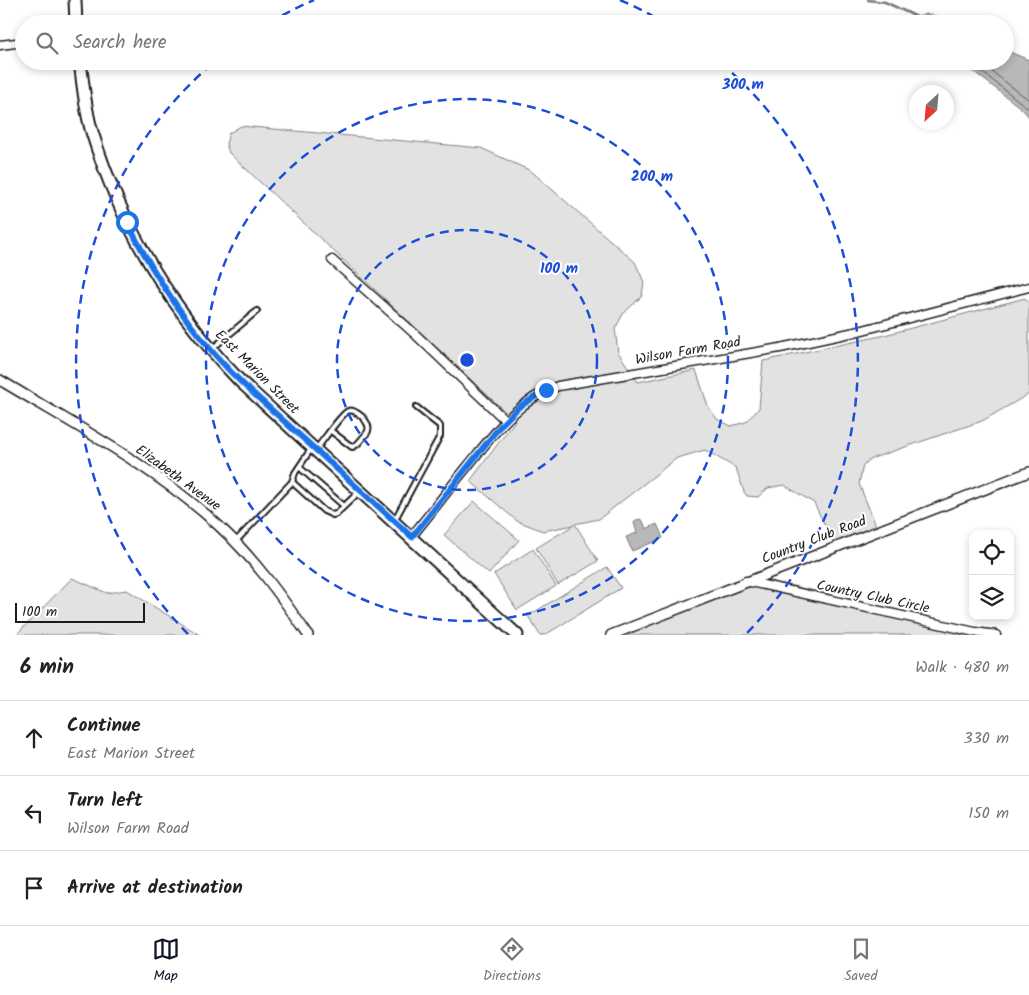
<!DOCTYPE html>
<html lang="en">
<head>
<meta charset="utf-8">
<style>
  :root { --surface:#fff; --page:#f6f6f6; --text:#222; --muted:#767676; --line:#e0e0e0; --accent:#111827 }
  body { margin:0; font-family:Kalam,sans-serif; background:var(--page); color:var(--text) }
  .controls { position:absolute; right:15px; bottom:15px; display:grid; overflow:hidden; border-radius:10px; box-shadow:0 2px 8px #0003 }
  .controls button { width:45px; height:45px; display:grid; place-items:center; padding:0; border:0; border-bottom:1px solid var(--line); background:var(--surface); color:var(--text); font:25px sans-serif }
  .compass { position:absolute; left:909px; top:85px; width:45px; height:45px; border-radius:50%; background:var(--surface); box-shadow:0 2px 8px #0003; rotate:206deg }
  .scale { position:absolute; left:15px; bottom:12px; width:130px; box-sizing:border-box; padding-left:5px; border:2px solid #1c1c1c; border-top:0; font-size:14px; line-height:18px; white-space:nowrap; color:#1c1c1c; -webkit-text-stroke:4px #fff; paint-order:stroke }
  .stop { position:absolute; width:15px; height:15px; margin:-11px; border:4px solid #1a73e8; border-radius:50%; background:#fff }
  .stop.end { background:#1a73e8; border-color:#fff; box-shadow:0 1px 5px #0008 }
  .list { margin:0; padding:0; list-style:none }
  h2 { display:flex; justify-content:space-between; align-items:center; height:65px; margin:0; padding:0 20px; font-size:21px }
  h2 small { font-size:16px; font-weight:400; color:var(--muted) }
  .list li { display:grid; grid-template-columns:32px 1fr auto; gap:15px; align-items:center; box-sizing:border-box; height:75px; padding:0 20px; border-top:1px solid var(--line) }
  .list b { display:block; font-size:19px; white-space:nowrap }
  .list p { margin:0; font-size:16px; white-space:nowrap; color:var(--muted) }
  .list em { font-size:16px; font-style:normal; color:var(--muted) }
  .icon { flex:none; width:28px; height:28px; fill:none; stroke:currentColor; stroke-width:2; stroke-linecap:round; stroke-linejoin:round }
  .map { position:relative; flex:none; width:1029px; height:635px; overflow:hidden }
  .search { position:absolute; background:var(--surface); box-shadow:0 2px 8px #0003; left:15px; right:15px; top:15px; height:55px; display:flex; align-items:center; gap:12px; box-sizing:border-box; padding:0 18px; border-radius:28px; color:var(--muted); font-size:19px }
  .sheet { height:290px; background:var(--surface) }
  nav { display:flex; justify-content:space-around; align-items:center; box-sizing:border-box; height:70px; border-top:1px solid var(--line); background:var(--surface); font-size:14px; color:var(--muted) }
  nav a { display:grid; justify-items:center; gap:2px }
  nav .on { color:var(--accent) }
  .map>svg:first-child { display:block }
</style>
</head>
<body>
<div class="map">
<svg width="1029" height="635" viewBox="0 0 1029 635">
  <rect width="100%" height="100%" fill="#fff"/>
  <filter id="ink" filterUnits="userSpaceOnUse"><feTurbulence type="fractalNoise" baseFrequency=".02" numOctaves="2"/><feDisplacementMap in="SourceGraphic" scale="10" xChannelSelector="R" yChannelSelector="G"/><feConvolveMatrix kernelMatrix="1 2 1 2 8 2 1 2 1" color-interpolation-filters="sRGB"/></filter>
  <g filter="url(#ink)">
    <g fill="#e2e2e2" stroke="#7f7f7f">
      <polygon points="241,126 481,148 531,171 635,262 644,282 642,296 623,314 615,329 618,352 638,382 696,370 708,406 717,419 731,426 746,422 759,408 763,361 881,336 1025,298 1029,303 1029,394 982,421 873,458 863,465 859,484 877,528 834,544 814,503 784,485 768,488 758,497 747,496 744,492 736,468 705,450 677,458 599,519 575,524 598,561 558,585 536,548 574,525 543,531 517,521 470,481 515,421 229,153 226,144 229,133"/>
      <polygon points="474,501 519,540 489,574 444,535"/>
      <polygon points="533,549 556,586 517,610 494,574"/>
      <polygon points="607,567 621,588 545,635 540,635 528,616"/>
      <polygon points="72,578 107,593 127,590 200,635 16,635"/>
      <polygon points="746,581 996,635 611,635"/>
    </g>
    <g fill="#b8b8b8" stroke="#7a7a7a">
      <polygon points="926,14 943,17 954,24 916,24 917,17"/>
      <polygon points="1005,50 1029,60 1029,117 1022,109 960,61 1005,61"/>
      <polygon points="640,519 643,521 646,529 657,524 663,538 632,551 626,537 637,533 634,523 636,520"/>
    </g>
    <g fill="none" stroke-linecap="round" stroke-linejoin="round">
      <g stroke="#5a5a5a" stroke-width="1">
        <polyline points="968,61 1029,109"/>
        <polyline points="978,61 1029,100"/>
      </g>
      <polyline stroke="#7a7a7a" stroke-width="2.5" points="868,0 885,2 917,17"/>
      <g stroke="#1c1c1c" stroke-width="8">
        <g id="service">
          <polyline points="213,348 257,311"/>
          <path d="M317,448C323,441 341,414 348,411C355,408 371,422 368,431C367,434 363,437 361,440C358,444 356,446 352,447L331,431"/>
          <polyline points="311,449 295,473 292,482 324,511 333,515 336,514 359,492"/>
          <polyline points="299,467 344,506"/>
          <polyline points="394,521 440,436 440,426 416,407"/>
          <polyline points="235,542 292,482"/>
        </g>
      </g>
      <g stroke="#1c1c1c" stroke-width="11">
        <g id="minor">
          <polyline points="0,45 24,42"/>
          <polyline points="332,260 416,335 505,420"/>
          <path d="M411,537C430,514 448,490 467,467C493,435 517,400 558,386L780,348L855,332L1029,287"/>
          <polyline points="746,581 975,632 996,635"/>
        </g>
      </g>
      <g stroke="#1c1c1c" stroke-width="12">
        <g id="tertiary">
          <path d="M0,380C74,425 155,467 219,526C254,558 281,596 308,635"/>
          <polyline points="611,635 1029,472"/>
        </g>
      </g>
      <g stroke="#1c1c1c" stroke-width="15">
        <g id="primary">
          <polyline points="75,0 76,24"/>
          <path d="M80,61C83,84 85,110 92,132C121,226 171,310 240,381L517,635"/>
        </g>
      </g>
      <use href="#service" stroke="#fff" stroke-width="4"/>
      <use href="#minor" stroke="#fff" stroke-width="8"/>
      <use href="#tertiary" stroke="#fff" stroke-width="9"/>
      <use href="#primary" stroke="#fff" stroke-width="11"/>
    </g>
  </g>
  <g fill="none" stroke-linecap="round" stroke-linejoin="round" filter="url(#ink)">
    <path stroke="#1a73e8" stroke-width="6" d="M127,222C157,281 194,337 243,384L412,537L501,425L519,407L546,390"/>
  </g>
  <g fill="none" stroke="#1d4ed8" stroke-width="2.5" stroke-dasharray="9 6">
    <circle cx="467" cy="360" r="130"/>
    <circle cx="467" cy="360" r="261"/>
    <path d="M188 634A391 391 0 0 1 213 63M269 23A391 391 0 0 1 314 0M620 0A391 391 0 0 1 665 23M721 63A391 391 0 0 1 746 634"/>
  </g>
  <g text-anchor="middle" dominant-baseline="central" stroke-width="4" stroke-linejoin="round" paint-order="stroke">
    <g font-size="14" fill="#1c1c1c" stroke="#fff">
      <text transform="translate(688 351) rotate(-10)">Wilson Farm Road</text>
      <text transform="translate(257 372) rotate(45)">East Marion Street</text>
      <text transform="translate(178 478) rotate(36)">Elizabeth Avenue</text>
      <text transform="translate(814 540) rotate(-21)">Country Club Road</text>
      <text transform="translate(873 597) rotate(12)">Country Club Circle</text>
    </g>
  </g>
  <circle cx="467" cy="360" r="8" fill="#1d4ed8" stroke="#fff" stroke-width="2.5"/>
  <g font-size="15" text-anchor="middle" font-weight="bold" fill="#1d4ed8" stroke="#fff" stroke-width="4" stroke-linejoin="round" paint-order="stroke">
    <text x="743" y="89">300 m</text>
    <text x="652" y="181">200 m</text>
    <text x="559" y="273">100 m</text>
  </g>
</svg>
<div class="controls">
<button><svg class="icon" aria-label="locate" viewBox="0 0 24 24"><circle cx="12" cy="12" r="6"/><path d="M12 2v4M12 18v4M2 12h4M18 12h4"/></svg></button>
<button><svg class="icon" aria-label="layers" viewBox="0 0 24 24"><path d="M12 4l9 5-9 5-9-5zM3 14l9 5 9-5"/></svg></button>
</div>
<svg class="compass" viewBox="-18 -18 36 36"><path d="M0-13l5 13h-10z" fill="#e53935"/><path d="M0 13l5-13h-10z" fill="#767676"/></svg>
<div class="scale">100 m</div>
<div class="stop" style="left:127px;top:222px"></div>
<div class="stop end" style="left:546px;top:390px"></div>
<div class="search"><svg class="icon" aria-label="search" viewBox="0 0 24 24"><circle cx="10" cy="10" r="6"/><path d="M15 15l6 6"/></svg>Search here</div>
</div>
<section class="sheet">
<h2>6 min<small>Walk · 480 m</small></h2>
<ul class="list">
<li><svg class="icon" aria-label="ahead" viewBox="0 0 24 24"><path d="M12 20V5M6 11l6-6 6 6"/></svg><div><b>Continue</b><p>East Marion Street</p></div><em>330 m</em></li>
<li><svg class="icon" aria-label="left" viewBox="0 0 24 24"><path d="M17 20v-9H6M10 6l-5 5 5 5"/></svg><div><b>Turn left</b><p>Wilson Farm Road</p></div><em>150 m</em></li>
<li><svg class="icon" aria-label="arrive" viewBox="0 0 24 24"><path d="M6 21V4h12l-3 4 3 4H6"/></svg><div><b>Arrive at destination</b></div></li>
</ul>
</section>
<nav>
<a class="on"><svg class="icon" aria-label="map" viewBox="0 0 24 24"><path d="M3 6l6-2 6 2 6-2v14l-6 2-6-2-6 2zM9 4v14M15 6v14"/></svg>Map</a>
<a><svg class="icon" aria-label="directions" viewBox="0 0 24 24"><path d="M12 3l9 9-9 9-9-9zM9 14v-3h6M13 9l2 2-2 2"/></svg>Directions</a>
<a><svg class="icon" aria-label="saved" viewBox="0 0 24 24"><path d="M7 4h10v16l-5-4-5 4z"/></svg>Saved</a>
</nav>
</body>
</html>
